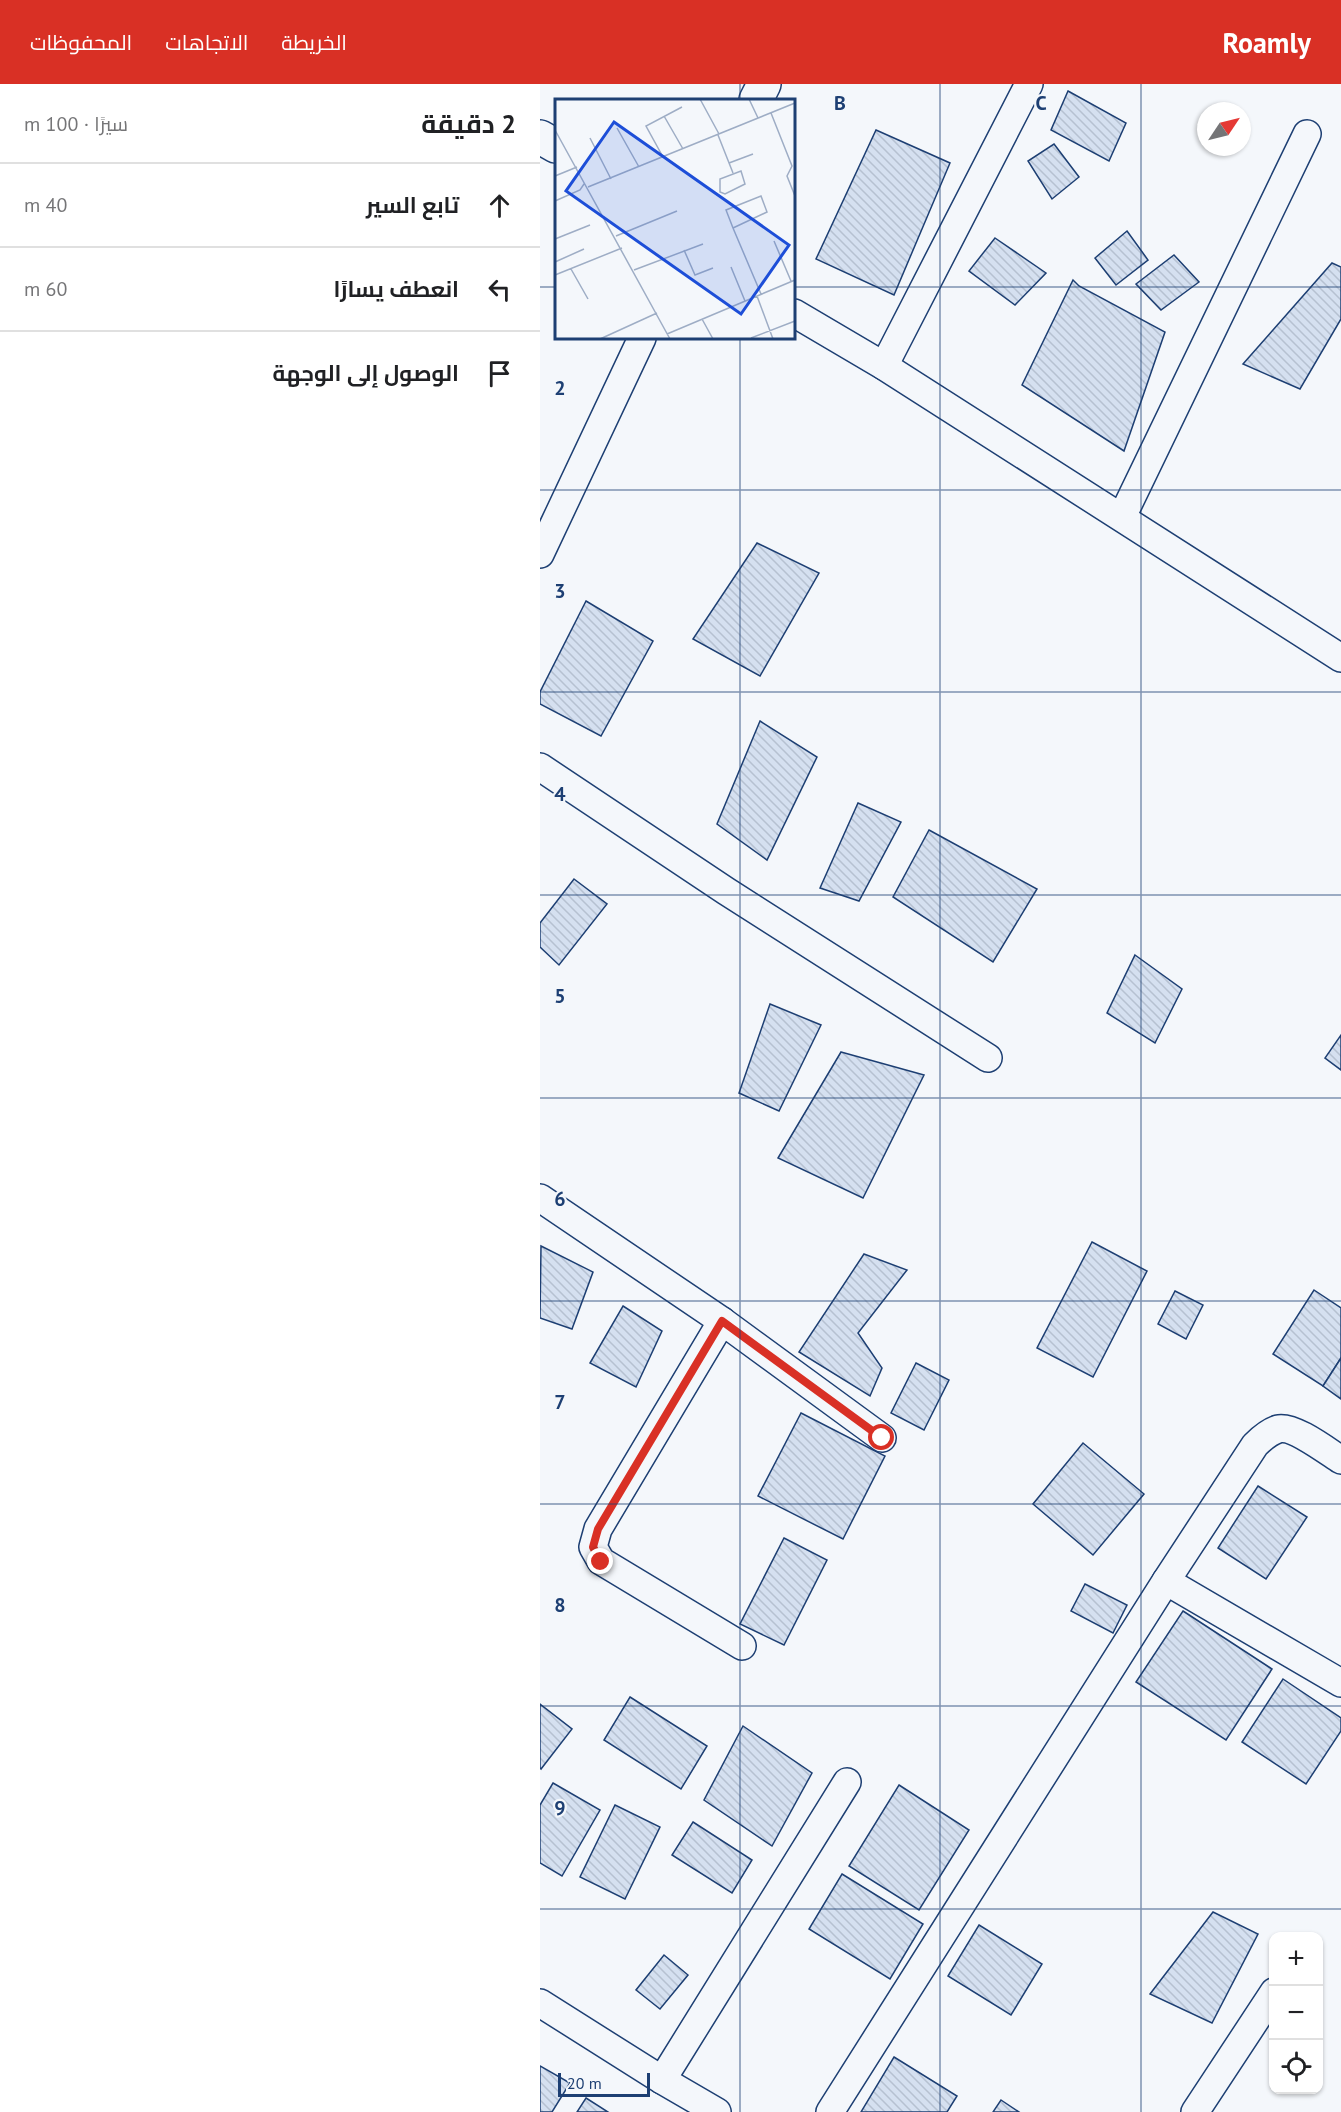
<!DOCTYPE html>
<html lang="ar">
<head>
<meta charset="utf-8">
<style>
  :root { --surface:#fff; --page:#f6f6f6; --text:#202124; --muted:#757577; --line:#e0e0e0; --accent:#d93025 }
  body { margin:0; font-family:"PT Sans",Cairo,sans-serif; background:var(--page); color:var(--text); direction:rtl }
  .controls { position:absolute; right:18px; bottom:18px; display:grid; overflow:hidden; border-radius:12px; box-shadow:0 2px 4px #0004 }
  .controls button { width:54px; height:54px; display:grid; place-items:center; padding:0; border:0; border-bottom:2px solid var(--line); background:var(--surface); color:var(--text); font:30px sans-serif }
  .compass { position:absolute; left:657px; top:18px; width:54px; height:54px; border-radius:50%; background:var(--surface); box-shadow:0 2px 4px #0004; rotate:55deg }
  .scale { position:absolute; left:18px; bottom:15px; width:92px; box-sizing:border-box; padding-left:6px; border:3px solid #1d3f73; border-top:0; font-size:16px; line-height:21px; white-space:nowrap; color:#1d3f73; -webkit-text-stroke:4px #f4f7fb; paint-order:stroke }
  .stop { position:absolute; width:18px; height:18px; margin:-14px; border:4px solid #d93025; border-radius:50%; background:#fff }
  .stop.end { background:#d93025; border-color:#fff; box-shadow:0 2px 6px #0008 }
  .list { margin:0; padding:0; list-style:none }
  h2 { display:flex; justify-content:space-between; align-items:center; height:78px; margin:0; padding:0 24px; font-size:26px }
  h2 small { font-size:20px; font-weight:400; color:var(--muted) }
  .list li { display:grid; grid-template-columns:39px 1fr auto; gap:18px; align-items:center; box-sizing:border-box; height:84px; padding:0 24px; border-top:2px solid var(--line) }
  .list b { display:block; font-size:22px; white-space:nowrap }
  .list em { font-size:20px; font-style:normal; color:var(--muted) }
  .icon { flex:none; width:33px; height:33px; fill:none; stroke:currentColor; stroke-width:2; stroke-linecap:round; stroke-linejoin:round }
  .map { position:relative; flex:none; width:801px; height:2028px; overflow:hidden; direction:ltr }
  header { display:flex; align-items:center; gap:36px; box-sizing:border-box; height:84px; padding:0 30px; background:var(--accent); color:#fff }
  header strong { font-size:28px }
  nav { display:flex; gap:33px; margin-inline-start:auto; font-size:21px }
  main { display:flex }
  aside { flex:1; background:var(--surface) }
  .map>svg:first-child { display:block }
</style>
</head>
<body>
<header>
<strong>Roamly</strong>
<nav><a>الخريطة</a><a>الاتجاهات</a><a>المحفوظات</a></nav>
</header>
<main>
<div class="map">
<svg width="801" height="2028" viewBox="0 0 801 2028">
  <defs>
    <pattern id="building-back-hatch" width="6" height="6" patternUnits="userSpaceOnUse" patternTransform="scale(1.5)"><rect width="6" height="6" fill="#d5e0f0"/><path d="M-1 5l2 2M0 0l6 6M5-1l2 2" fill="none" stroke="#b6c1d1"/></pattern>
  </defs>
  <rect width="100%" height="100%" fill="#f4f7fb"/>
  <g fill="url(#building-back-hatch)" stroke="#1d3f73" stroke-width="1.5">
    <polygon points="528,7 586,39 569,77 511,46"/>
    <polygon points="336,46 410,79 354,211 276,175"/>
    <polygon points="514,60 539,93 512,115 488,77"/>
    <polygon points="587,147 608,176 576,201 555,174"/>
    <polygon points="455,154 506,189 475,221 429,187"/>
    <polygon points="634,171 659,198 621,226 596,200"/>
    <polygon points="792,179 801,183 801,235 760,305 703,280"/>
    <polygon points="533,196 539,202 625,248 584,367 482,301"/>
    <polygon points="217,459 279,489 220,592 153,555"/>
    <polygon points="46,517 113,557 61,652 0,620 0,608"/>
    <polygon points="220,637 277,673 227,776 177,740"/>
    <polygon points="318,719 361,738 319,817 280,804"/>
    <polygon points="389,746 497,805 453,878 353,813"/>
    <polygon points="34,795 67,820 19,881 0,863 0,839"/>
    <polygon points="595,871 642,905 615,959 567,929"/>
    <polygon points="230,920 281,941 239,1027 199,1009"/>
    <polygon points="801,951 801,986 785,974"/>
    <polygon points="301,968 384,991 323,1114 238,1074"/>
    <polygon points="552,1158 607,1187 553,1293 497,1264"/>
    <polygon points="1,1162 53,1188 32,1245 0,1234"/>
    <polygon points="324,1170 367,1186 318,1249 342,1284 330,1312 259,1268"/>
    <polygon points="774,1206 801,1224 801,1274 783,1302 733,1270"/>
    <polygon points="635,1207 663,1221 646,1255 618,1240"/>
    <polygon points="83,1222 122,1247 96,1303 50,1279"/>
    <polygon points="801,1274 801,1315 783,1302"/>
    <polygon points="376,1279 409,1296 384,1346 351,1329"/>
    <polygon points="261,1329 345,1372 303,1455 218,1412"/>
    <polygon points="543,1359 604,1410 553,1471 493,1420"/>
    <polygon points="718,1402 767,1433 726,1495 678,1464"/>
    <polygon points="244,1454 287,1476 244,1561 200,1540"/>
    <polygon points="545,1500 587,1521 573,1549 531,1527"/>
    <polygon points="643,1527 732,1585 686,1656 596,1598"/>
    <polygon points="743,1595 801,1634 801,1647 766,1700 702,1658"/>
    <polygon points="90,1613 167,1662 141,1705 64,1656"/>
    <polygon points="0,1620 32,1645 1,1685 0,1684"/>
    <polygon points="203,1642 272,1689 232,1762 164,1716"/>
    <polygon points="13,1699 60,1726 22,1792 0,1779 0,1721"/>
    <polygon points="359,1701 429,1746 379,1826 309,1782"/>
    <polygon points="75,1721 120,1743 85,1815 40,1793"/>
    <polygon points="153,1738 212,1776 192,1809 132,1771"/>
    <polygon points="302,1790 383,1840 350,1895 269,1845"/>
    <polygon points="673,1828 718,1850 672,1939 610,1910"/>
    <polygon points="439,1841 502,1880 471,1931 408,1892"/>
    <polygon points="124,1871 148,1891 120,1925 96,1906"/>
    <polygon points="354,1973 417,2012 407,2028 321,2028"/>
    <polygon points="0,1982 30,1999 12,2028 0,2028"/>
    <polygon points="46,2014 68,2028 37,2028"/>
    <polygon points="461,2016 479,2028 453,2028"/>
  </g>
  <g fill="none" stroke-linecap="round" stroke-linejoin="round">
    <g stroke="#1d3f73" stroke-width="30">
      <g id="minor">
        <polyline points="254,229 344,282 801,574"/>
        <polyline points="344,282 489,0"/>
        <polyline points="582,433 767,50"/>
        <polyline points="0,470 102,254"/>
        <polyline points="0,683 186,807 448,974"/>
        <polyline points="0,1114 182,1237 342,1354"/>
        <polyline points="182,1237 58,1445 53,1463 61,1477 202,1562"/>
        <polyline points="626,1497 801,1599"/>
        <polyline points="0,1919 122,1996 177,2028"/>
        <polyline points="122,1996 307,1698"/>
        <path d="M290,2028L626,1497L715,1361C722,1354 729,1348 738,1345C753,1341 787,1367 801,1376"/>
        <polyline points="655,2028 734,1908"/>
      </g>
    </g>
    <g stroke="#1d3f73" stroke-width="36">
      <g id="tertiary">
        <polyline points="216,16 224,0"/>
        <polyline points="0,53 16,62"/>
      </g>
    </g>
    <use href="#minor" stroke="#f4f7fb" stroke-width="27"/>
    <use href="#tertiary" stroke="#f4f7fb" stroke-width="33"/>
  </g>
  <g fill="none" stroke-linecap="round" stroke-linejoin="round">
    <polyline stroke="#d93025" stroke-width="8" points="61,1478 53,1463 58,1445 182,1237 342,1354"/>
  </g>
  <path fill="none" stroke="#1d3f73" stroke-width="1.5" stroke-opacity="0.55" d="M200,0V16M400,0V2028M601,0V2028M0,203H16M254,203H801M200,254V2028M0,406H801M0,608H801M0,811H801M0,1014H801M0,1217H801M0,1420H801M0,1622H801M0,1825H801"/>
  <g transform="translate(15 15)">
    <rect width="240" height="240" fill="#f4f7fb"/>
    <path fill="none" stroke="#9eadc5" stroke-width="1.5" d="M145,0L164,35M194,0L203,19M216,14L237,67L232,77L240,97M109,17L128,50M62,29L84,68M0,31L115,240M163,36L178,74M35,39L56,80M108,58L91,27L127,8M174,64L198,55M186,72L190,85L170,95L165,93V80ZM0,77L22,68M33,88L240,4M0,102L25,91L29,85M178,129L212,113L206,97L171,111L178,129L206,195M61,137L122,112M0,140L35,126M219,142L236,182M129,151L140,176L158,169M0,163L29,150M176,168L190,202M16,170L33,200M79,171L148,145M0,176L67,149M202,197L218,240M147,220L158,240M112,235L240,181M196,239L240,222M45,240L102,214"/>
    <path fill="#1d4ed8" fill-opacity="0.15" stroke="#1d4ed8" stroke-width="3" d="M59,23L234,146L186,215L11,92Z"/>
    <rect width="240" height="240" fill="none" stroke="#1d3f73" stroke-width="3"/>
  </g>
  <g font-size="20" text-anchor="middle" font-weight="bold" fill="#1d3f73" stroke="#f4f7fb" stroke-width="4.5" stroke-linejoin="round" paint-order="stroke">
    <text x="300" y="26">B</text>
    <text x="501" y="26">C</text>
    <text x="20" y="311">2</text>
    <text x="20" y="514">3</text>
    <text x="20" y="717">4</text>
    <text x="20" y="919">5</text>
    <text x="20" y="1122">6</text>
    <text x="20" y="1325">7</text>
    <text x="20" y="1528">8</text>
    <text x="20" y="1731">9</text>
  </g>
</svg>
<div class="controls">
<button>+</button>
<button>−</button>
<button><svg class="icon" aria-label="locate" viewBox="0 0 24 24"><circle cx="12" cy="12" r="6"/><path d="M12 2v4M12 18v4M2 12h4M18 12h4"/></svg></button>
</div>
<svg class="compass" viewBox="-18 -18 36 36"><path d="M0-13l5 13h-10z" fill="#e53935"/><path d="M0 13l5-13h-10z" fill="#757577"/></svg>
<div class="scale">20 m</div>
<div class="stop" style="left:342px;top:1354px"></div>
<div class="stop end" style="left:61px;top:1478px"></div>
</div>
<aside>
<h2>2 دقيقة<small>سيرًا · 100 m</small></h2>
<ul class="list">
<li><svg class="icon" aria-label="ahead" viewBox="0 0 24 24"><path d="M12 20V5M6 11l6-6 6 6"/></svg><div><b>تابع السير</b></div><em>40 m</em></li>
<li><svg class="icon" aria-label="left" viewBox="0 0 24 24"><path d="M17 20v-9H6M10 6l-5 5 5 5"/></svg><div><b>انعطف يسارًا</b></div><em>60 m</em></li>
<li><svg class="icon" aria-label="arrive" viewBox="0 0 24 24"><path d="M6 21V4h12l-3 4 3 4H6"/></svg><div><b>الوصول إلى الوجهة</b></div></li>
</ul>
</aside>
</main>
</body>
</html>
